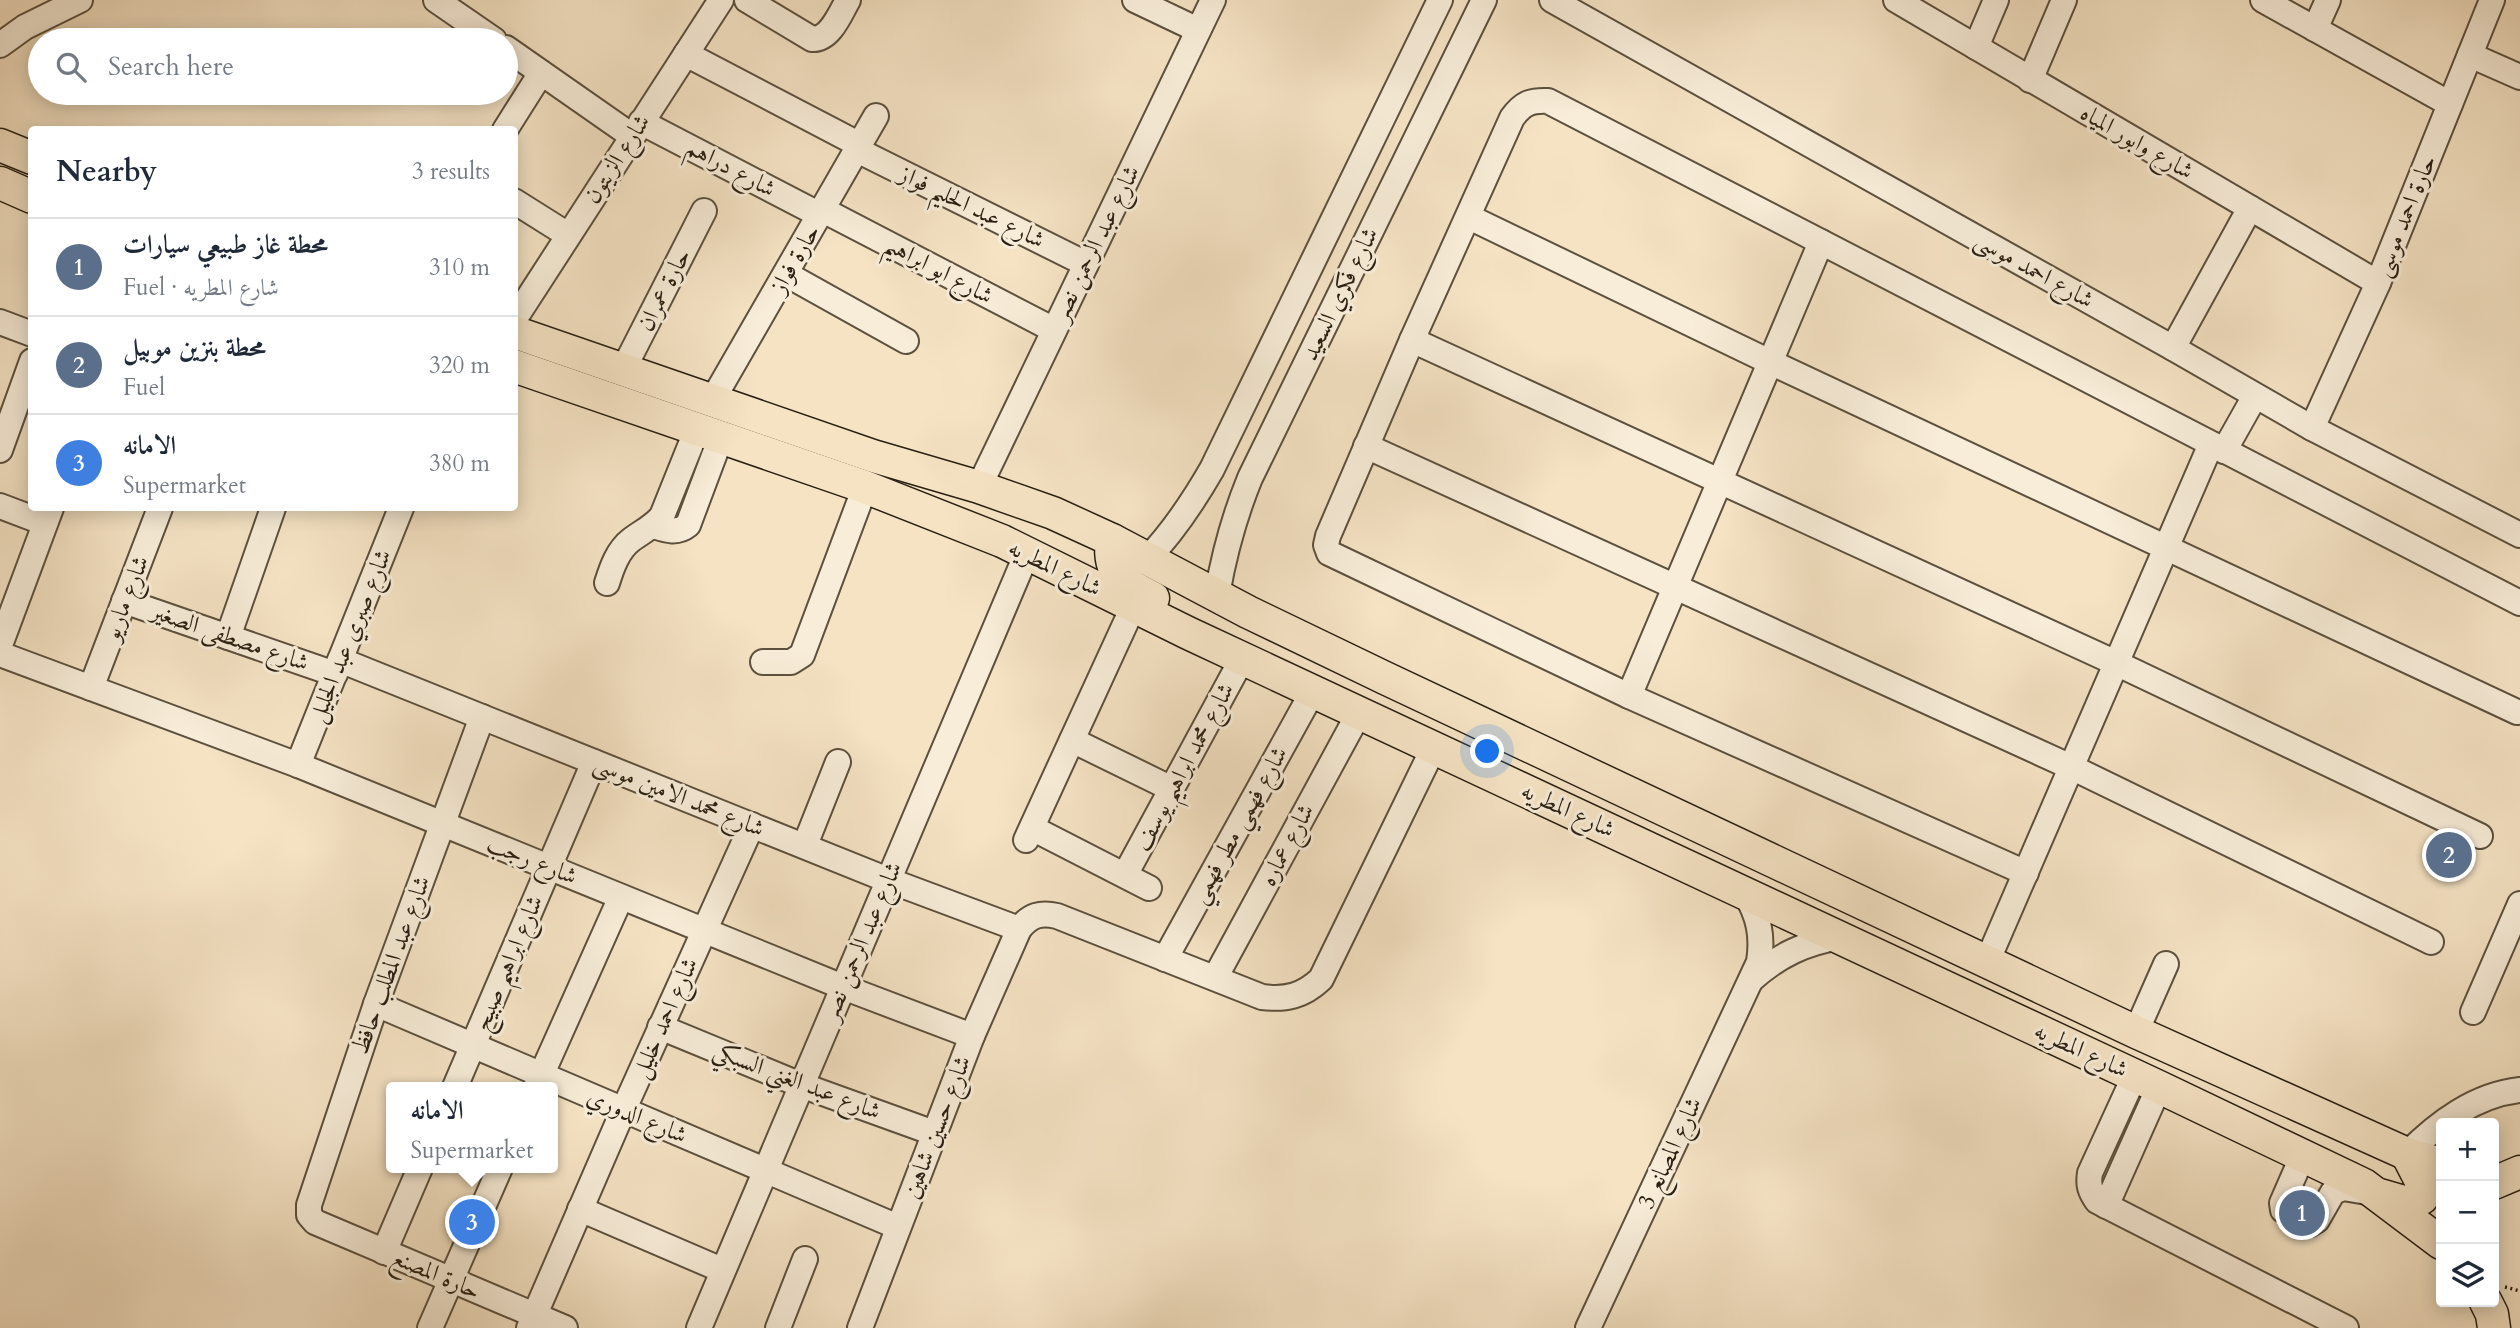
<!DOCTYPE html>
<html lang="en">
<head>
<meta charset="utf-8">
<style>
  :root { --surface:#fff; --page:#f6f6f7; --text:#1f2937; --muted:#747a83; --line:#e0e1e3; --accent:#8f2418 }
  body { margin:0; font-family:Cardo,Amiri,serif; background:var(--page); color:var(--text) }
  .controls { position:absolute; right:21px; bottom:21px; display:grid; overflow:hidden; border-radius:7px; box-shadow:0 4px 18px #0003 }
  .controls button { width:63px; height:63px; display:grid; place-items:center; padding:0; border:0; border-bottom:2px solid var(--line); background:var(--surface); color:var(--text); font:35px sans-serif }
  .you { position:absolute; left:1488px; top:752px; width:24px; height:24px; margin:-18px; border:5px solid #fff; border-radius:50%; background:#1a73e8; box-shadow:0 0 0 10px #1a73e833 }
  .badge { display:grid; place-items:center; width:46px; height:46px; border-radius:50%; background:var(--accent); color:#fff; font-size:23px; font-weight:700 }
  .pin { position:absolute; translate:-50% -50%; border:4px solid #fff; box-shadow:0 2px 7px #0006 }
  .popup { position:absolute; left:386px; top:1082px; width:172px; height:91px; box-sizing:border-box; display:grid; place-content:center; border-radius:7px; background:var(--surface); filter:drop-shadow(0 2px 5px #0005); font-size:23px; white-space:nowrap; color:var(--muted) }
  .popup b { font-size:26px; color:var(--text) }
  .popup::after { content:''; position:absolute; left:50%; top:100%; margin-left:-14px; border:14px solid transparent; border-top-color:var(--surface) }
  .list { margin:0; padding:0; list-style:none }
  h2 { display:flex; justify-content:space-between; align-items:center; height:91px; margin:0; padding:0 28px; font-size:30px }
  h2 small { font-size:23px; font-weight:400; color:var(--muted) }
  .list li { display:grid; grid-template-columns:46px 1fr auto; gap:21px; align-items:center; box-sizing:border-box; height:98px; padding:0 28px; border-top:2px solid var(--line) }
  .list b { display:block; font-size:26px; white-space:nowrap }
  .list p { margin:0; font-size:23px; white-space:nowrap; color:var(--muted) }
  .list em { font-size:23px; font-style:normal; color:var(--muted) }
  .icon { flex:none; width:38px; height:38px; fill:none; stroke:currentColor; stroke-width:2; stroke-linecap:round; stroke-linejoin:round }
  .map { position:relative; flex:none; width:2520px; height:1328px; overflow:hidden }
  .search { position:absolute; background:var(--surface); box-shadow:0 4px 18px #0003; left:28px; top:28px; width:490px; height:77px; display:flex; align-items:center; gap:18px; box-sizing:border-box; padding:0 24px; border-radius:38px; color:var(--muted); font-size:26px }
  .panel { position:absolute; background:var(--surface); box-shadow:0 4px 18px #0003; left:28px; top:126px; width:490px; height:385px; border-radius:7px }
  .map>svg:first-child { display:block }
</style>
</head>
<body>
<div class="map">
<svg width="2520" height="1328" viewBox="0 0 2520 1328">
  <rect width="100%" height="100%" fill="#f5e3c4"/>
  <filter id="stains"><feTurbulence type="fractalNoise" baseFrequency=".00286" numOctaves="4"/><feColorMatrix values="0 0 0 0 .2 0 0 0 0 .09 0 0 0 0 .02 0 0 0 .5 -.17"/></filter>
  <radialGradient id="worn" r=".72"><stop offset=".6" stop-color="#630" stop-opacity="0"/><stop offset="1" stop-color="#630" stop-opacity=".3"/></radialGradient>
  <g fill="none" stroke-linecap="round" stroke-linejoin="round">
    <g stroke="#5c503e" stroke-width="28">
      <g id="minor">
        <polyline points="436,0 494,40"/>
        <path d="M747,0L812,39C830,40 840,14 848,0"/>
        <polyline points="1135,0 1198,30"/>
        <polyline points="1552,0 2173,348 2312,428 2520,535"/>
        <polyline points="1896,0 2378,283"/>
        <polyline points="2263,0 2450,104"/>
        <polyline points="2315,29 2328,0"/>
        <polyline points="0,45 25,27 80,0"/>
        <polyline points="1976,47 1996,0"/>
        <polyline points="506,48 632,136"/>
        <polyline points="686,54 860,145"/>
        <polyline points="2470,55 2520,77"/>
        <polyline points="2030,80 2064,0"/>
        <polyline points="641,122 820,215"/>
        <polyline points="505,130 541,73"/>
        <polyline points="857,150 1086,264"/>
        <polyline points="514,201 568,235"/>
        <polyline points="823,210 1054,330"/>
        <polyline points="1469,217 1770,362 2517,712"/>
        <polyline points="786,274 906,341"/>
        <polyline points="514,320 721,0"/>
        <polyline points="0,322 32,334"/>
        <polyline points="1412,340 2116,663 2480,836"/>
        <polyline points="2173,348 2250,208"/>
        <polyline points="623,370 704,211"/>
        <polyline points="712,401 876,116"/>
        <polyline points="2312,428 2378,283 2492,0"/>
        <polyline points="1366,446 2071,767 2431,942"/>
        <polyline points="0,450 32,361"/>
        <polyline points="2224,451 2255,396"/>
        <polyline points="979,487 1213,0"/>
        <polyline points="0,506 45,523"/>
        <path d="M654,526C666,530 677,534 688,525L721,437"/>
        <path d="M1148,558C1174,531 1193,502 1212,469L1440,0"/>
        <path d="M607,583C612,567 618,550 631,540C643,531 653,527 662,516L697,429"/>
        <path d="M1217,595C1224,554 1234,517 1250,478L1484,0"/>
        <polyline points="124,601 335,674"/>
        <polyline points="228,637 273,508"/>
        <polyline points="0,645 51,508"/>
        <polyline points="0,654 298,765 843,987 972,1036"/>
        <polyline points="340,660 888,880 1019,929"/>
        <polyline points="763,662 791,662 802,655 865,487"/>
        <polyline points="91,688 160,508"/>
        <polyline points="1629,696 1821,242"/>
        <polyline points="482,717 376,1004 309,1205 309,1215 315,1222 565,1328"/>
        <polyline points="1072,740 1172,789"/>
        <polyline points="298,765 401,508"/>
        <polyline points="1032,828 1149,888"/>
        <polyline points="1026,840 1133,607"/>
        <polyline points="805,845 838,762"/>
        <path d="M2026,873L1629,696L1329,553L1326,545L1328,536L1412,340L1512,118C1522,104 1530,100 1548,101L2520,603"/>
        <polyline points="1125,875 1242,659"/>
        <polyline points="1165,959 1313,691"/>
        <polyline points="1987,962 2211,444"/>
        <polyline points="1215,978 1359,713"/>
        <path d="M1752,979C1779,955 1805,943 1840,937"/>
        <polyline points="376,1004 898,1227"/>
        <polyline points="2473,1012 2520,904"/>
        <polyline points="660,1027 801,1085 934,1133"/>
        <polyline points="2136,1032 2166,964"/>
        <path d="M2135,1075L2090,1173C2088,1185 2090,1191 2097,1201L2346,1328"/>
        <polyline points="455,1087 594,762"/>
        <polyline points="536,1087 621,897"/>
        <path d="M2407,1154C2438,1123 2475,1095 2520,1090"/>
        <polyline points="2303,1155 2282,1203 2283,1210 2310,1224 2317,1220 2333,1192 2343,1188 2367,1192"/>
        <polyline points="2106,1206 2159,1087"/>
        <polyline points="580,1209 722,1270"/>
        <polyline points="384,1252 420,1168"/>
        <polyline points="430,1328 500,1168"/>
        <polyline points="529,1328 623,1111 752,825"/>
        <polyline points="699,1328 1027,553"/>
        <polyline points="778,1328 805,1259"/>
        <path d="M860,1328L972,1036L1019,929C1030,915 1041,912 1057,916L1262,997C1286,1000 1303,996 1321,979L1434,747"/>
        <path d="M1588,1328L1759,962C1763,936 1759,916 1745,893"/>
      </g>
    </g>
    <g stroke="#291f12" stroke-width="35">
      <g id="major">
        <polyline points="0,145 32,158"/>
        <polyline points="0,183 32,197"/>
        <polyline points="514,332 873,456 979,487 1053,513 1112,540 1248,612 1385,678 2136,1032 2407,1154 2441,1164"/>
        <polyline points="514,366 865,487 1002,541 1188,633 2159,1087 2364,1185 2441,1243"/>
        <path d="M1112,540C1107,575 1125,584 1153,598"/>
        <polyline points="2494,1183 2520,1172"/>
        <polyline points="2380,1195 2411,1204 2422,1198 2424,1187 2407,1154"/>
        <polyline points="2486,1302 2492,1314 2494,1328"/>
      </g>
    </g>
    <polyline stroke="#291f12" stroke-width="3.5" stroke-dasharray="2 3.5" stroke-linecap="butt" points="2505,1287 2520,1291"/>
    <use href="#minor" stroke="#f8edd9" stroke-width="24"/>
    <use href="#major" stroke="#f5e3c4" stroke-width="32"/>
  </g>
  <g text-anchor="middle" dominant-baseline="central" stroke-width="6" stroke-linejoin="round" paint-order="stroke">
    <g font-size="24" fill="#291f12" stroke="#f8edd9">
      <text transform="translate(2137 142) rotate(30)">شارع وابور المياه</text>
      <text transform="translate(617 159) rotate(-57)">شارع الزيتون</text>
      <text transform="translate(731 168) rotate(28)">شارع دراهم</text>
      <text transform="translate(972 207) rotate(26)">شارع عبد الحليم فواز</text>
      <text transform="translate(2405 216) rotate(-68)">حارة احمد موسى</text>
      <text transform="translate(1096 243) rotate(-64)">شارع عبد الرحمن نصر</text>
      <text transform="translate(795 259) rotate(-60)">حارة فواز</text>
      <text transform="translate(939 270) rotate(28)">شارع ابو ابراهيم</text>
      <text transform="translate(2034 270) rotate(29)">شارع احمد موسى</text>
      <text transform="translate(664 290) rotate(-63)">حارة عمران</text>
      <text transform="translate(1340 294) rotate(-64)">شارع فكري السعيد</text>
      <text transform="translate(1055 568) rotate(26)">شارع المطريه</text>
      <text transform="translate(126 598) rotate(-69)">شارع ماريو</text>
      <text transform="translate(350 636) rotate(-68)">شارع صبري عبد الجليل</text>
      <text transform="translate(230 637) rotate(19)">شارع مصطفى الصغير</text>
      <text transform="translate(1184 767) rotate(-62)">شارع محمد ابراهيم يوسف</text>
      <text transform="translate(679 796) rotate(22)">شارع محمد الامين موسى</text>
      <text transform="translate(1568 810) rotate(25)">شارع المطريه</text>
      <text transform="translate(1239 825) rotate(-61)">شارع فهمي مطر فهمي</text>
      <text transform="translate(1287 845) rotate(-62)">شارع عماره</text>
      <text transform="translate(532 860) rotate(22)">شارع رجب</text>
      <text transform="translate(862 941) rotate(-67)">شارع عبد الرحمن نصر</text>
      <text transform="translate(508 963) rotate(-67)">شارع ابراهيم صبيح</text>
      <text transform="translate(391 965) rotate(-70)">شارع عبد المطلب حافظ</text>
      <text transform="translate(665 1018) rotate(-66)">شارع احمد خليل</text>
      <text transform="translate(2081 1050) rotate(25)">شارع المطريه</text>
      <text transform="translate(797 1081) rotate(21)">شارع عبد الغني السبكي</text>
      <text transform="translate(637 1116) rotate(23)">شارع الدوري</text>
      <text transform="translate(937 1127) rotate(-69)">شارع حسين شاهين</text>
      <text transform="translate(1670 1153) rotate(-65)">شارع المصانع 3</text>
      <text transform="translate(436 1274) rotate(23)">حارة المصنع</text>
    </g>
  </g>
  <rect width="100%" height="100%" filter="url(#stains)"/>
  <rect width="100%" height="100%" fill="url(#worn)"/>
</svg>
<div class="controls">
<button>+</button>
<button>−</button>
<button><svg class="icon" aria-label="layers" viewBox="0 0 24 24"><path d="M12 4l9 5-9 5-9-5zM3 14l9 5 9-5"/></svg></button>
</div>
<div class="you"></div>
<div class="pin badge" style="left:2302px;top:1213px;background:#5c6f8a">1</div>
<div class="pin badge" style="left:2449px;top:855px;background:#5c6f8a">2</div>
<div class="pin badge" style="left:472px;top:1222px;background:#3f7fe0">3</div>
<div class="popup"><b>الامانه</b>Supermarket</div>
<div class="search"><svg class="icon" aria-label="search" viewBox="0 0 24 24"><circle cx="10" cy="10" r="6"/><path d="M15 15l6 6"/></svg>Search here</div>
<section class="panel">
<h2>Nearby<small>3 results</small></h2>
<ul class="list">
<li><span class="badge" style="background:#5c6f8a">1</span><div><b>محطة غاز طبيعي سيارات</b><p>Fuel · شارع المطريه</p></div><em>310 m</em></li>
<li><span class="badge" style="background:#5c6f8a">2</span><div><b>محطة بنزين موبيل</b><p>Fuel</p></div><em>320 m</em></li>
<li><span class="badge" style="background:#3f7fe0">3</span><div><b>الامانه</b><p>Supermarket</p></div><em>380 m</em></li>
</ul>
</section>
</div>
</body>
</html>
